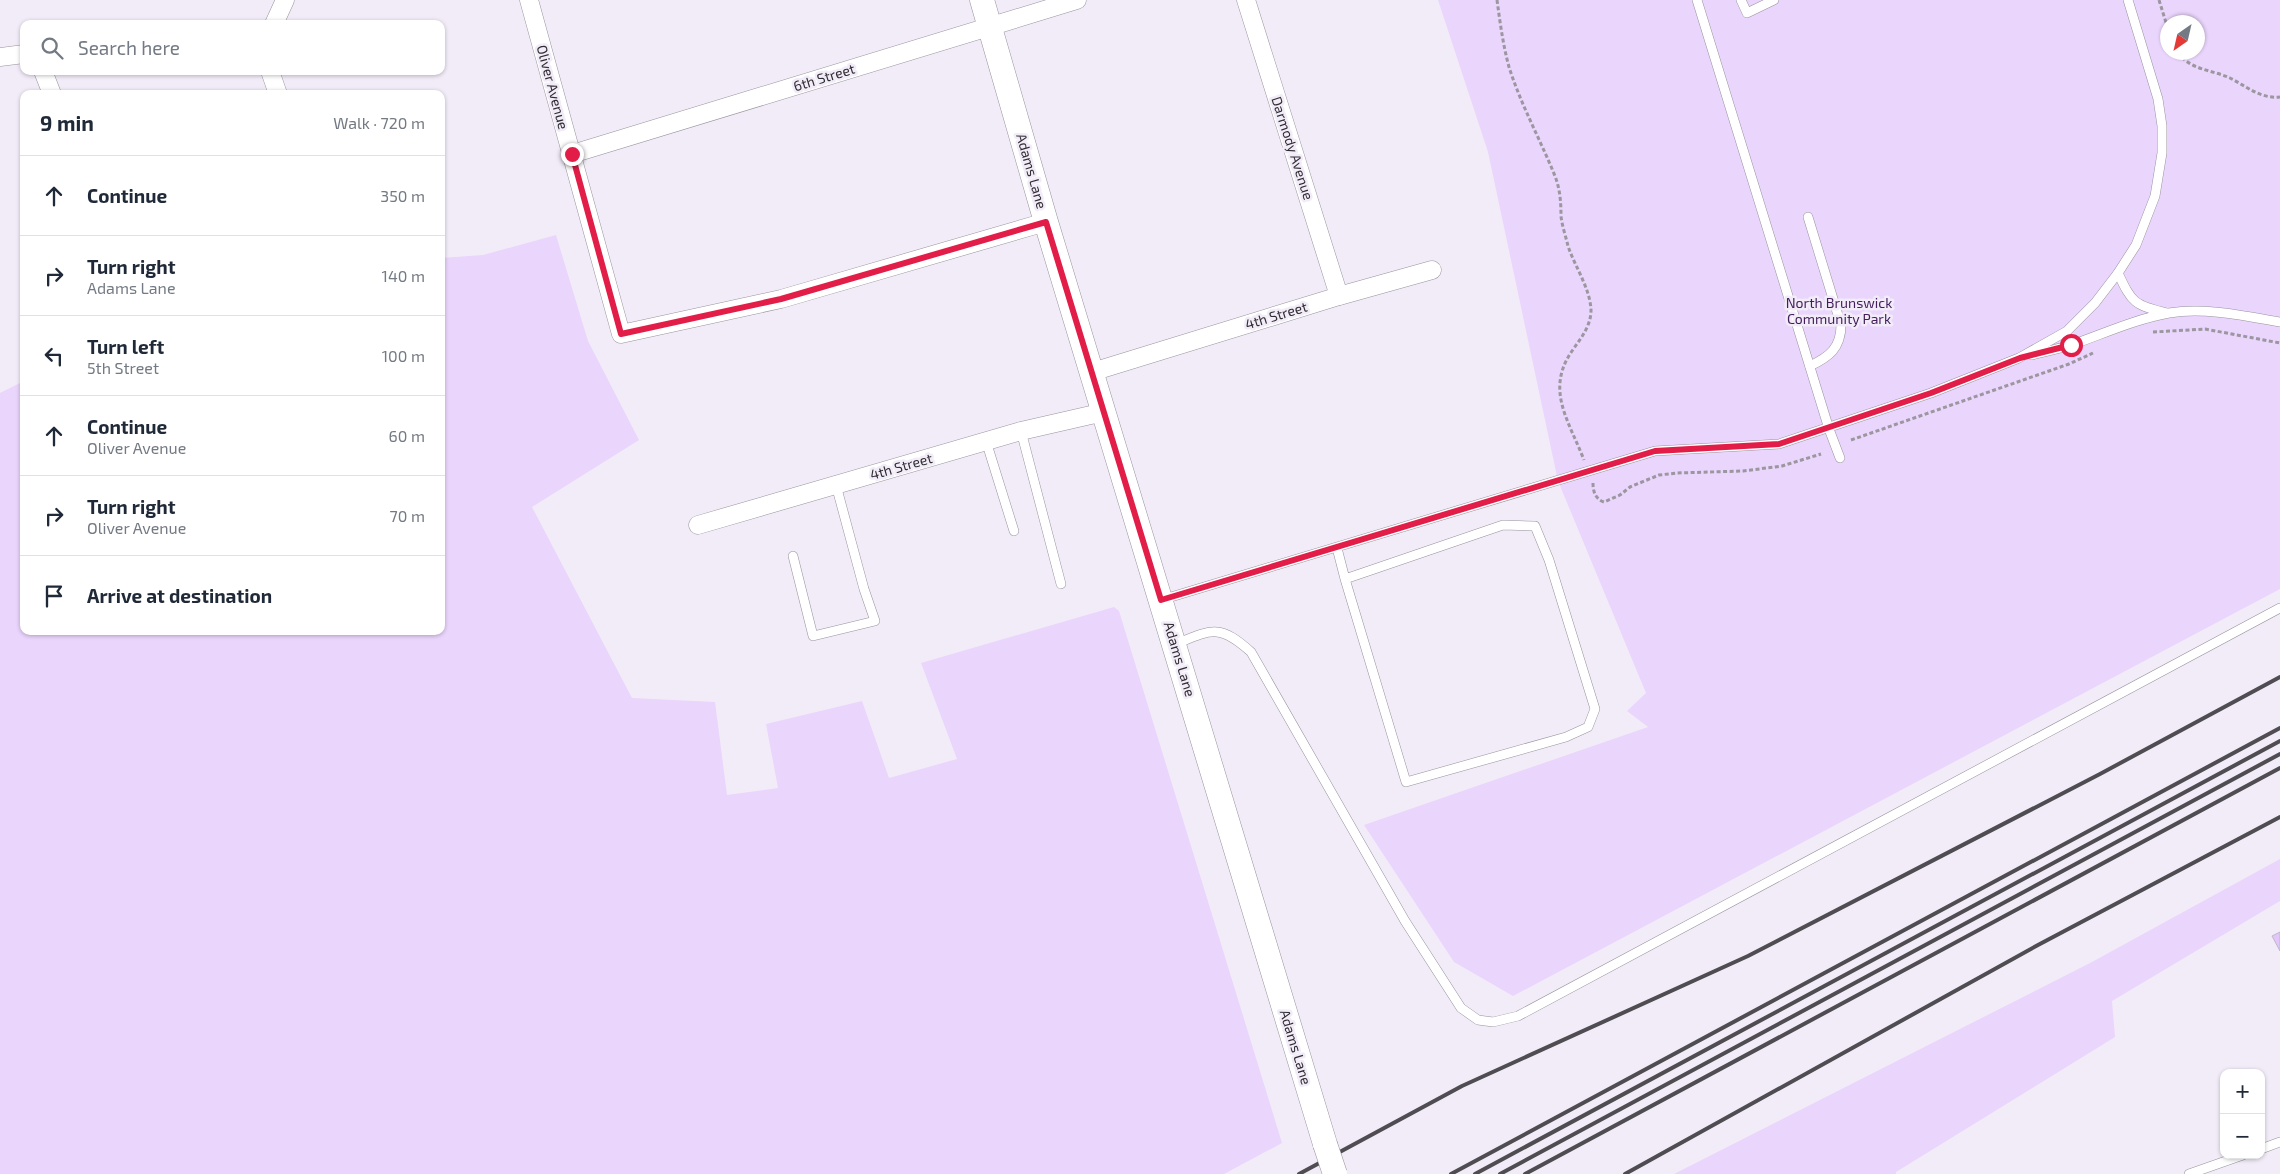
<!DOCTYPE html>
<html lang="en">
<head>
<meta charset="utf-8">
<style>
  :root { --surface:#fff; --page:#f2f2f3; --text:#1f2937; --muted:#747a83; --line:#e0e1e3 }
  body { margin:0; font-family:"Exo 2",sans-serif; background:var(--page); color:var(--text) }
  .controls { position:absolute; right:15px; bottom:15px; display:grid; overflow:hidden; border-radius:10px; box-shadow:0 1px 4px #0004 }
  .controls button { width:45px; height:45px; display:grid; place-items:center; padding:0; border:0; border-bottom:1px solid var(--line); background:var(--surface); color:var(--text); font:25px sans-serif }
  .compass { position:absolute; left:2160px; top:15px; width:45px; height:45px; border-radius:50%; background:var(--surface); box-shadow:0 1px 4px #0004; rotate:214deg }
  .stop { position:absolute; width:15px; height:15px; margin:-11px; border:4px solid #e11d48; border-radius:50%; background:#fff }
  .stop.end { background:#e11d48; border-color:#fff; box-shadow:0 1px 5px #0008 }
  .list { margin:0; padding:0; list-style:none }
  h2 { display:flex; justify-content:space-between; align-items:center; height:65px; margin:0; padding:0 20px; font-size:21px }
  h2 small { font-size:16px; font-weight:400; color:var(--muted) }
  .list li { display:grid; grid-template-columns:32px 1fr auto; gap:15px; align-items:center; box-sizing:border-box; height:80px; padding:0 20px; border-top:1px solid var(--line) }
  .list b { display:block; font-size:19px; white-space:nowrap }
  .list p { margin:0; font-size:16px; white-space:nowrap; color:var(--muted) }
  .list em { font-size:16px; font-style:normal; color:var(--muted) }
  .icon { flex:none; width:28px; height:28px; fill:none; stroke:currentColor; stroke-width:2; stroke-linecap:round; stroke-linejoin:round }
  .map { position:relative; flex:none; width:2280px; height:1174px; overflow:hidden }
  .search { position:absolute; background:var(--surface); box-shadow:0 1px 4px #0004; left:20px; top:20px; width:425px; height:55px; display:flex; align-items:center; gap:12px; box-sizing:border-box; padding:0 18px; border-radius:10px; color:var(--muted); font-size:19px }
  .panel { position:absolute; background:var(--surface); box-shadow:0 1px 4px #0004; left:20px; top:90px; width:425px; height:545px; border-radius:10px }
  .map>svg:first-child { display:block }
</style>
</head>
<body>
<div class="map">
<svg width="2280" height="1174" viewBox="0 0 2280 1174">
  <rect width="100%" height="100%" fill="#f2ecf8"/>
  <g fill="#ead5fc" fill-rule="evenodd">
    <path d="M1438,0H2280V589L1513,996L1454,962L1364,825L1648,727L1627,711L1646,693L1558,481L1488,152ZM2168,22H2198V52H2168Z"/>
    <polygon points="556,235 588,341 639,440 532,507 632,698 715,702 727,795 778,788 766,724 862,701 889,778 957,759 921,663 1114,607 1119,611 1282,1143 1224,1174 0,1174 0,393 24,381 24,631 441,631 441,258 483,255"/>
    <polygon points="2280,859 2280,901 2112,1001 2115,1037 1896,1172 1896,1174 1674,1174 2092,962"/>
  </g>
  <polygon fill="#e2c5fa" stroke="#beb9c3" points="2280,932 2280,951 2272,936"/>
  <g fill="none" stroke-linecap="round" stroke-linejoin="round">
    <g stroke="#98939d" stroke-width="10">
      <g id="lane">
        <polyline points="1697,0 1829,429 1840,458"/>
        <polyline points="1741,0 1747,13 1774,0"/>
        <path d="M1808,217L1841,325C1841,348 1829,357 1810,366"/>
        <path d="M2118,273C2132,303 2134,305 2167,313"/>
        <path d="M2032,355C2046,351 2060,349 2074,344C2105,333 2136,319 2169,313C2205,307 2245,316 2280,322"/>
        <polyline points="1021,431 1061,584"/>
        <polyline points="986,441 1014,531"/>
        <polyline points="1337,548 1345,579 1406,782 1566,737 1588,727 1595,709 1549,560 1535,526 1503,525 1345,579"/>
        <polyline points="793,556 813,636 875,621 864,589 836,485"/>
        <polyline points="1161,600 1655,451 1779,444 1931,393 2019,358 2067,331 2095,303 2118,273 2136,245 2155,196 2162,153 2162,126 2158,99 2128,0"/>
        <path d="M1176,644C1212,629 1220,624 1251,652L1405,921L1461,1008L1478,1020L1493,1022L1518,1016L2280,608"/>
        <polyline points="2261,1149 2280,1142"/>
        <polyline points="2189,1174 2243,1155"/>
      </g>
    </g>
    <g stroke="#98939d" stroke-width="19">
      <g id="street">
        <polyline points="529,0 621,334 781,299 1046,222"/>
        <polyline points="1246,0 1339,296"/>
        <polyline points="274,24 285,0"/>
        <polyline points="0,57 24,54"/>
        <polyline points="43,71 52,94"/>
        <polyline points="270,71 278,94"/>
        <polyline points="572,154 1077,0"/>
        <polyline points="1092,372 1339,296 1432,270"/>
        <polyline points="698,525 1021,431 1104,412"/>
      </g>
    </g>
    <g stroke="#98939d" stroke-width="25">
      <polyline id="secondary" points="982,0 1046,222 1325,1144"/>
    </g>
    <g stroke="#9b969f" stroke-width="3" stroke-dasharray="4 2.5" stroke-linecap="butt">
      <path d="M1497,0C1500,22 1503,45 1509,67C1521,105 1540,139 1555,176C1560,189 1561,202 1561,216C1562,226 1566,237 1568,246C1575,267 1590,288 1591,310C1591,326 1581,338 1572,351C1545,390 1569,421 1584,460"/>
      <polyline points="2159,0 2168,29"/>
      <path d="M2178,52C2189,70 2213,70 2230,78C2246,86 2260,99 2280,97"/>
      <polyline points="2153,332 2205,329 2280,343"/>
      <polyline points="1851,440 2069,364 2093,353"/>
      <path d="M1593,483C1593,491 1595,499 1604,502L1620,495L1630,487L1659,475L1677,473L1743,471L1782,466L1821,454"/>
    </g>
    <use href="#lane" stroke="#fff" stroke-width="9"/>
    <use href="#street" stroke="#fff" stroke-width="18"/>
    <use href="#secondary" stroke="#fff" stroke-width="24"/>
    <g stroke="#4f4c52" stroke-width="4">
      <polyline points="1299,1174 1462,1086 1748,956 2100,774 2280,677"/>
      <polyline points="1451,1174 2280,728"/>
      <polyline points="1475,1174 2280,741"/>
      <polyline points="1500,1174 2280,754"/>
      <polyline points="1525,1174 2280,768"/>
      <polyline points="1625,1174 2038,945 2280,817"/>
    </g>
    <g stroke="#98939d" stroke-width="25" stroke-linecap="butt">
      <polyline id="secondary-bridge" points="1325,1144 1335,1174"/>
    </g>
    <use href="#secondary-bridge" stroke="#fff" stroke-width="24"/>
  </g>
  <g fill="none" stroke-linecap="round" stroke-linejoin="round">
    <polyline stroke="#e11d48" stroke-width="6" points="572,154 621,334 781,299 1046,222 1161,600 1655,451 1779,444 1931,393 2020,358 2071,345"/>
  </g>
  <g text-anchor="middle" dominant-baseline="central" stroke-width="5" stroke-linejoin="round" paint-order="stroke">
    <g font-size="14" fill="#302d32" stroke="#f2ecf8">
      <text transform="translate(824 77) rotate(-17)">6th Street</text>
      <text transform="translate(553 87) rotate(75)">Oliver Avenue</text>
      <text transform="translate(1293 148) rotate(72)">Darmody Avenue</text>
      <text transform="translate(1032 171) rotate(74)">Adams Lane</text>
      <text transform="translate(1276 315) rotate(-17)">4th Street</text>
      <text transform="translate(901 466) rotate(-16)">4th Street</text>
      <text transform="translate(1180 659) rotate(73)">Adams Lane</text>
      <text transform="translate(1296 1047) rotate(73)">Adams Lane</text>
    </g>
    <g font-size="14" fill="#431d5b" stroke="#f2ecf8">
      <text x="1839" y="302">North Brunswick<tspan x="1839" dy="16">Community Park</tspan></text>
    </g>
  </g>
</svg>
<div class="controls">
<button>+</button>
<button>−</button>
</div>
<svg class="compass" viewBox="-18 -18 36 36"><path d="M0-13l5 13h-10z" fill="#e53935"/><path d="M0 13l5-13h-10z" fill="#747a83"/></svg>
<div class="stop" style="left:2071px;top:345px"></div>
<div class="stop end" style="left:572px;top:154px"></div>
<div class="search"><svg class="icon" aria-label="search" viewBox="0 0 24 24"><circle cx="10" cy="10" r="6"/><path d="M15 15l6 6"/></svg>Search here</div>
<section class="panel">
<h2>9 min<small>Walk · 720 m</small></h2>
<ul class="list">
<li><svg class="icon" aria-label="ahead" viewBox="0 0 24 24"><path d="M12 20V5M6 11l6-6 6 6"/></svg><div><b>Continue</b></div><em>350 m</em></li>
<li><svg class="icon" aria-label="right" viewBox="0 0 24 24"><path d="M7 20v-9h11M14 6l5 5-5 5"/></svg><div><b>Turn right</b><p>Adams Lane</p></div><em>140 m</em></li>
<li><svg class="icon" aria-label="left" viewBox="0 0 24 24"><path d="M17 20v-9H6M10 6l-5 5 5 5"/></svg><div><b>Turn left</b><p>5th Street</p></div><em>100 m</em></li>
<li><svg class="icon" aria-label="ahead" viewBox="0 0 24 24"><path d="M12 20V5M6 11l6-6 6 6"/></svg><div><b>Continue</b><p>Oliver Avenue</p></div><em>60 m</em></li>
<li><svg class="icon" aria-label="right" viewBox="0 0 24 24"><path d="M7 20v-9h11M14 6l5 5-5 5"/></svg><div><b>Turn right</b><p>Oliver Avenue</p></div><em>70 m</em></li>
<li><svg class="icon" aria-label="arrive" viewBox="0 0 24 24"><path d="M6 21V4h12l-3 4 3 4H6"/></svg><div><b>Arrive at destination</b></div></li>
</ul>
</section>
</div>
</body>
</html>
